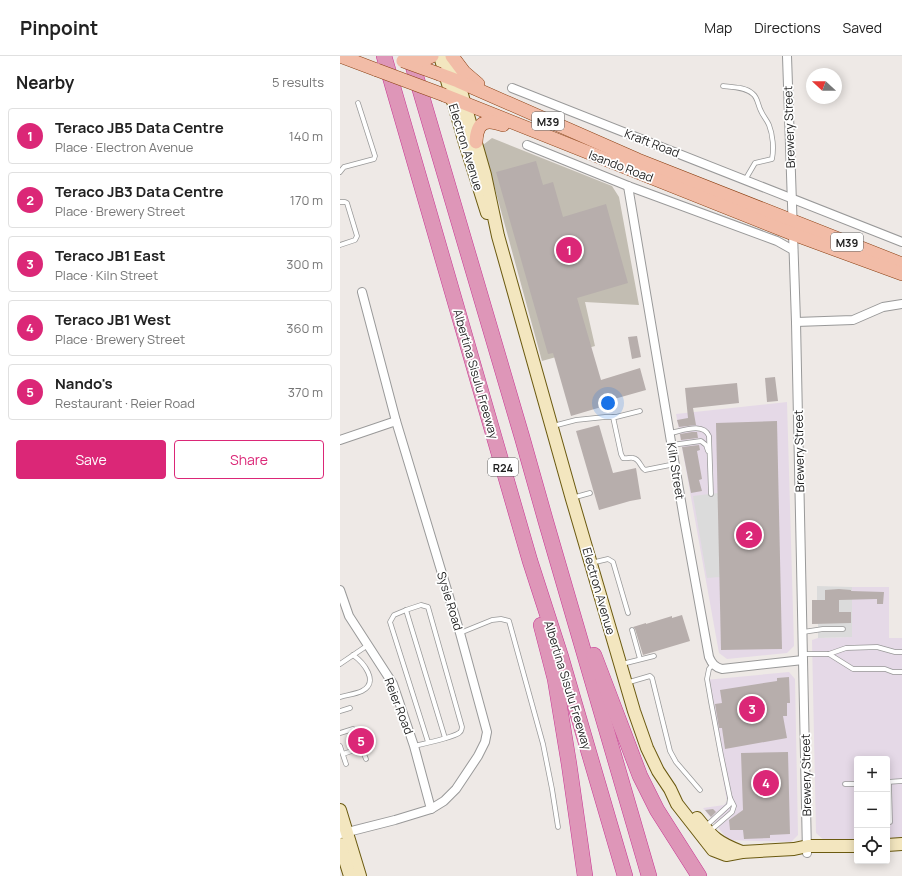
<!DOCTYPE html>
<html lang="en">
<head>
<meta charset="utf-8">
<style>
  :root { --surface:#fff; --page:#f6f6f6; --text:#222; --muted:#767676; --line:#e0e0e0; --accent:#db2777 }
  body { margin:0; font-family:Manrope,sans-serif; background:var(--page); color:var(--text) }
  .controls { position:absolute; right:12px; bottom:12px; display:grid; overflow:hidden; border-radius:4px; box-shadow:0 2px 10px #0003 }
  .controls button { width:36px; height:36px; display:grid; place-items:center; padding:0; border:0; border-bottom:1px solid var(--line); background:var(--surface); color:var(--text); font:20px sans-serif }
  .compass { position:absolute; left:466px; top:12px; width:36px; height:36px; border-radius:50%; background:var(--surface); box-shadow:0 2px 10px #0003; rotate:291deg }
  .you { position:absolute; left:268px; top:347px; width:14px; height:14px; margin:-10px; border:3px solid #fff; border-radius:50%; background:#1a73e8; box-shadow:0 0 0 6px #1a73e833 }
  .badge { display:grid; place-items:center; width:26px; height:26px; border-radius:50%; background:var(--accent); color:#fff; font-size:13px; font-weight:700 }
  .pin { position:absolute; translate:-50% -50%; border:2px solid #fff; box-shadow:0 1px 4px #0006 }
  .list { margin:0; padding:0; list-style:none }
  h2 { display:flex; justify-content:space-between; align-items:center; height:52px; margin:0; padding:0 16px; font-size:17px }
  h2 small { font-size:13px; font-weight:400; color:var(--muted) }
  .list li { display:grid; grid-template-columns:26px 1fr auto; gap:12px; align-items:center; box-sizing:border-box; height:56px; margin:0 8px 8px; padding:0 8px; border:1px solid var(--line); border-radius:4px }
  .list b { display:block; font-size:15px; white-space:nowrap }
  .list p { margin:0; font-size:13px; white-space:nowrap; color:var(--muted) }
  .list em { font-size:13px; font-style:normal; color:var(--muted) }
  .actions { display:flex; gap:8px; padding:12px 16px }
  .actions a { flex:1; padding:9px 0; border:1px solid var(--accent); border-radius:4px; text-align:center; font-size:14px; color:var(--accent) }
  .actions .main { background:var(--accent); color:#fff }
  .icon { flex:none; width:22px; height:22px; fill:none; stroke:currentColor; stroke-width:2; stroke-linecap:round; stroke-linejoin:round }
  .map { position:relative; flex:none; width:562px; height:820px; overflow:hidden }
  header { display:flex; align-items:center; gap:24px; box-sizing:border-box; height:56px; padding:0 20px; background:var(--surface); border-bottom:1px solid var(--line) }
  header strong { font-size:19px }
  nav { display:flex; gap:22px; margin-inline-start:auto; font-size:14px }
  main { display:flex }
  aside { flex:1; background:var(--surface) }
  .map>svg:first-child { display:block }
</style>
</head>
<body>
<header>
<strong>Pinpoint</strong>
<nav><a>Map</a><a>Directions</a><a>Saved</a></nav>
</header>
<main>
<aside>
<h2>Nearby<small>5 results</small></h2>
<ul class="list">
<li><span class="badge">1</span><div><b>Teraco JB5 Data Centre</b><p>Place · Electron Avenue</p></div><em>140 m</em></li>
<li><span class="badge">2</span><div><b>Teraco JB3 Data Centre</b><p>Place · Brewery Street</p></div><em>170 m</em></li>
<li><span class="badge">3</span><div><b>Teraco JB1 East</b><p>Place · Kiln Street</p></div><em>300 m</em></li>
<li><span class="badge">4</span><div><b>Teraco JB1 West</b><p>Place · Brewery Street</p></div><em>360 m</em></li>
<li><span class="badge">5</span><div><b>Nando's</b><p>Restaurant · Reier Road</p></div><em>370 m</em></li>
</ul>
<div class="actions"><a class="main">Save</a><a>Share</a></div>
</aside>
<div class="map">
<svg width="562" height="820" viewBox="0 0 562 820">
  <rect width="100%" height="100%" fill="#eee9e6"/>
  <g fill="#e5d9e7">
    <polygon points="447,346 454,590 447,597 387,603 379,597 336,358"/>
    <polygon points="512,531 549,531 549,582 562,582 562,782 547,782 547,703 517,703 517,783 484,784 476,777 472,584 478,582 512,581"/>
    <polygon points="449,616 455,623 458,779 451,786 388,784 363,752 384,749 387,745 365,624"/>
  </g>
  <polygon fill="#c2bdb2" points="152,82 272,130 279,141 299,249 245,246 255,290 202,305 143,89"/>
  <g fill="#dbdbdb">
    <polygon points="378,437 380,521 367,522 353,440"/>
    <polygon points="477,530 512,531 512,581 478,582 478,568 472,568 472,544 477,544"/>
  </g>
  <g fill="#b7aeac">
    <polygon points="196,105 203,129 213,126 223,161 266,148 288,227 237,242 261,324 300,312 306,334 267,345 268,349 231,360 213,297 208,298 156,116"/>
    <polygon points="297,280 301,301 292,303 288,281"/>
    <polygon points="435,321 438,345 427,346 425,322"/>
    <polygon points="397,327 399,347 353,352 356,369 339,371 337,364 348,362 345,332"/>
    <polygon points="437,365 442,593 381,594 376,367"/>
    <polygon points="259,369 273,417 296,412 301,443 290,445 259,454 236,375"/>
    <polygon points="352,376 357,376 358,382 341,384 340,378"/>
    <polygon points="359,389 360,394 357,395 362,423 359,424 362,435 351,437 342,391"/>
    <polygon points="499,533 511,534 511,535 544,536 543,548 537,548 537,543 499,544 499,556 511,556 511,567 472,568 472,544 485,544 485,534"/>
    <polygon points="342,559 350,585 303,599 295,573 293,571 306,567 306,568 332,560 332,562"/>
    <polygon points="449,621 450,647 447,647 447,660 443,660 447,682 385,693 382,672 379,672 375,648 382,647 380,634 437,625 437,622"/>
    <polygon points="448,696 450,778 430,779 430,782 404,783 403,774 390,774 389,764 403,754 401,697"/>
    <polygon points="373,753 376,756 371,761 365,754"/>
  </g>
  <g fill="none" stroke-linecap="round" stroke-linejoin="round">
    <g stroke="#999" stroke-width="5.5">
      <g id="service">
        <path d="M383,30C392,31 406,31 413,38C418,42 418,50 421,55C423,60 427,64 429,69C433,79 434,93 432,103L415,107L405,124"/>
        <polyline points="0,116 4,111 34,103 35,100 18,47"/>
        <polyline points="0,146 5,146 7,147 17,180 15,184 0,189"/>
        <path d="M273,361L281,398L283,402C287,403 290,401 293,402C300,403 300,411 305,414L335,408"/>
        <polyline points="213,370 236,364 265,361 276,361 300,355"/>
        <path d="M330,377C342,375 363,366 369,380L371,438"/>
        <polyline points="332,389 361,385 366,389 368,395"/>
        <polyline points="232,442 250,437"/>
        <polyline points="251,507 268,503 273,506 288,557"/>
        <polyline points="66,554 105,682"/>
        <polyline points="292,574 300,603"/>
        <polyline points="463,576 483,573 503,573"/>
        <polyline points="120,577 152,564 161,563 169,565 203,688 212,733 218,771"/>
        <polyline points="463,598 489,598 506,592 537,591 555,596 562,596"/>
        <polyline points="489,598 513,613 545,613 553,616 562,616"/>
        <polyline points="0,608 28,589"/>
        <polyline points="282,608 314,600"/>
        <polyline points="286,627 310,620 312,622 330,695 336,706 360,734"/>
        <path d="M0,641C7,639 16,638 22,635C40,626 23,606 13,599"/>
        <polyline points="0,655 10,652"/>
        <polyline points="0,677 13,673"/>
        <polyline points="0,690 6,708"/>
        <path d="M74,690C83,688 113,681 119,677C122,675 121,675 122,671L88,551L81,549L66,554L54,559L50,566L88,686"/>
        <polyline points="21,691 26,703"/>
        <polyline points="3,698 32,688"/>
        <polyline points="547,726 562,725"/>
        <polyline points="549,726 550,766"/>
        <polyline points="505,728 517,728"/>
        <polyline points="366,770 389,749 390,742"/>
        <polyline points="370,775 392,756 394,750 390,742 381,699 371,646 367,623 369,613 373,608"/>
      </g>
    </g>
    <g stroke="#999" stroke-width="10">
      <g id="minor">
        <polyline points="447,0 456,266 467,797"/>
        <polyline points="172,32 562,186"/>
        <polyline points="187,89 288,130 437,185 453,194"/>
        <path d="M288,130L344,463L369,601C372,608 375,611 382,613L463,604"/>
        <polyline points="456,266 513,264 543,251 562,248"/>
        <polyline points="0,384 56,365"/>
        <polyline points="0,534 9,560 53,628 74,690 91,753"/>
        <polyline points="0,778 55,764 91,753 104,745 116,733 138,700 145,686 147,676 120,577 56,365 22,236"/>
      </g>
    </g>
    <g stroke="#6b5a10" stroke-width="14">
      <g id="secondary">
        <polyline points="100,0 125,87 147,157"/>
        <polyline points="111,0 145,119 158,180 232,443 294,655 307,692 318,715 330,733 337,748 373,794 386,799 402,796 454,793 468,790 517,790"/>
        <polyline points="0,754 20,820"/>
        <path d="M357,762C373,782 378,787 402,796"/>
        <polyline points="0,788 10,820"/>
        <polyline points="547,789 562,788"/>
      </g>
    </g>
    <g stroke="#8a3e10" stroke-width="14">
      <g id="primary">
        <polyline points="0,0 37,14"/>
        <polyline points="112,0 124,16 138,28"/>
        <polyline points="99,18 118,25 298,104 562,208"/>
        <polyline points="104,39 453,178 562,218"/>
        <path d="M136,86C137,67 144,62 163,69"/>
      </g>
    </g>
    <g stroke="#c83793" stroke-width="16">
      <g id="motorway">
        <polyline points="44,0 190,505 221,601 285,820"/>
        <polyline points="70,0 182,381 206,466 309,820"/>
        <polyline points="201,569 215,623 229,708 245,820"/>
        <polyline points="254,599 300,720 317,754 359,820"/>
      </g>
    </g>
    <use href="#service" stroke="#fff" stroke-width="4"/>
    <use href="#minor" stroke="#fff" stroke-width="8"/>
    <use href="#secondary" stroke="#f3e6bf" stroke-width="12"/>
    <use href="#primary" stroke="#f2bca7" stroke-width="13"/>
    <use href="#motorway" stroke="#de96b8" stroke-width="15"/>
    <g stroke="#8a3e10" stroke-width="14" stroke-linecap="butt">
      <g id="primary-bridge">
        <polyline points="63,5 99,18"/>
        <polyline points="69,5 84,4 92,0"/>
        <polyline points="37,14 104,39"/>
      </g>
    </g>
    <use href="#primary-bridge" stroke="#f2bca7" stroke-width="13"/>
  </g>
  <g text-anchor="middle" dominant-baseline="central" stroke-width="3.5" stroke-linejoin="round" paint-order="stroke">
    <g fill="#fff" stroke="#626262" stroke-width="1">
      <rect x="192" y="56" width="32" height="18" rx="3"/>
      <rect x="491" y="177" width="32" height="18" rx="3"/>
      <rect x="148" y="402" width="30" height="18" rx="3"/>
    </g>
    <g font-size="11" font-weight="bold" fill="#1f1f1f">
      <text x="208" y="65">M39</text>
      <text x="507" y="186">M39</text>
      <text x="163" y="411">R24</text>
    </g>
    <g font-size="12" fill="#1f1f1f" stroke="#fff">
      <text transform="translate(449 71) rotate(-92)">Brewery Street</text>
      <text transform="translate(312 87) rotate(21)">Kraft Road</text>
      <text transform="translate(126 91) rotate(73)">Electron Avenue</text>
      <text transform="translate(281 110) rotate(21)">Isando Road</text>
      <text transform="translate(136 318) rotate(74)">Albertina Sisulu Freeway</text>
      <text transform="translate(459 395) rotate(-91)">Brewery Street</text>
      <text transform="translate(336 415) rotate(81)">Kiln Street</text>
      <text transform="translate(259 535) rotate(74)">Electron Avenue</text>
      <text transform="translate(110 545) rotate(73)">Sysie Road</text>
      <text transform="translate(228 629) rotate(73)">Albertina Sisulu Freeway</text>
      <text transform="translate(59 650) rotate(69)">Reier Road</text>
      <text transform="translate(466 719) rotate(-91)">Brewery Street</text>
    </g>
  </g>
</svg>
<div class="controls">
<button>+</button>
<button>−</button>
<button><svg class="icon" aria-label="locate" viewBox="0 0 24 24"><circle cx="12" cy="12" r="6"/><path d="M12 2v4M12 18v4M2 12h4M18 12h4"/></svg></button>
</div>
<svg class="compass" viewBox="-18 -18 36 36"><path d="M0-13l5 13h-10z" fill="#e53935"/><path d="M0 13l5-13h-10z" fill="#767676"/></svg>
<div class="you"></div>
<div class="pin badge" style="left:229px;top:194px">1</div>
<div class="pin badge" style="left:409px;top:479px">2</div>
<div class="pin badge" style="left:412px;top:653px">3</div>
<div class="pin badge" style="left:426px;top:727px">4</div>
<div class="pin badge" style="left:21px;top:685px">5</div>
</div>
</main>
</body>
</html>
